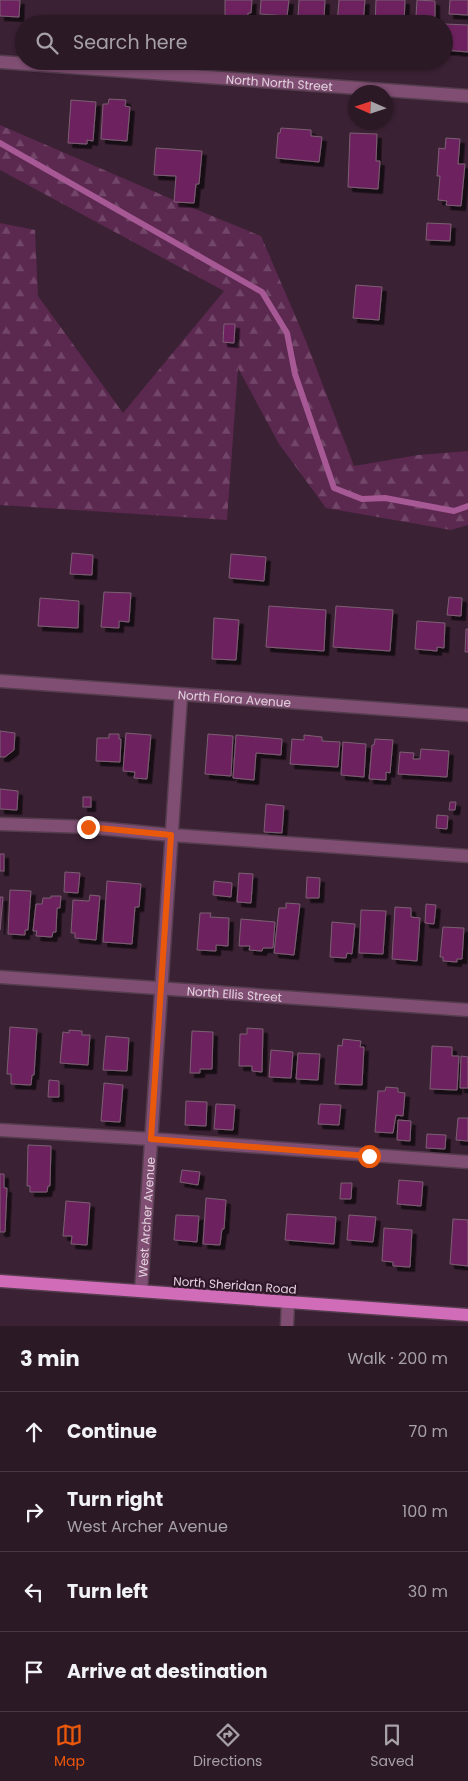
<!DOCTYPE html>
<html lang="en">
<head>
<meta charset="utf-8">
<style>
  :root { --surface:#2c1926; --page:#34222e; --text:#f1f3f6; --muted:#a6a0a7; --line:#483843; --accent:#ea580c }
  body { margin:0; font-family:Poppins,sans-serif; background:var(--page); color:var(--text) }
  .compass { position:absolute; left:348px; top:85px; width:45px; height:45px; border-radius:50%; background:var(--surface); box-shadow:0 1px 4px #0004; rotate:273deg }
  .stop { position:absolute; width:15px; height:15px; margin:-11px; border:4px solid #ea580c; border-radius:50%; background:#fff }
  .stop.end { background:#ea580c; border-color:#fff; box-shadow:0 1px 5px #0008 }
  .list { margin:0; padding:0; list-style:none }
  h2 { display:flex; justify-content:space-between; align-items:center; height:65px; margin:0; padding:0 20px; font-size:21px }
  h2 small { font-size:16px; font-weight:400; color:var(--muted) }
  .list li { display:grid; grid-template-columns:32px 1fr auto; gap:15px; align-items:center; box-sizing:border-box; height:80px; padding:0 20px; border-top:1px solid var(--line) }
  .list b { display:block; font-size:19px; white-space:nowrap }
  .list p { margin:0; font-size:16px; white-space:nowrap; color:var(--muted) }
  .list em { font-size:16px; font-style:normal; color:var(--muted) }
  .icon { flex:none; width:28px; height:28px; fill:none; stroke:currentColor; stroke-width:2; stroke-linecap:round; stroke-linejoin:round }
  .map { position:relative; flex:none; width:468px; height:1326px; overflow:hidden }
  .search { position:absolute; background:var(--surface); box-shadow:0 1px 4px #0004; left:15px; right:15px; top:15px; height:55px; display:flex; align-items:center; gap:12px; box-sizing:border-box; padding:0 18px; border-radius:28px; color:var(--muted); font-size:19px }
  .sheet { height:385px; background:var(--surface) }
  nav { display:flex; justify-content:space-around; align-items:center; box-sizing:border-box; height:70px; border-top:1px solid var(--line); background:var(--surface); font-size:14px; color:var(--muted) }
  nav a { display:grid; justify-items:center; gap:2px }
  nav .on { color:var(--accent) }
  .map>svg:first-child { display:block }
</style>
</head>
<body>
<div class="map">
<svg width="468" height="1326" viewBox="0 0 468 1326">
  <defs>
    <pattern id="forest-firs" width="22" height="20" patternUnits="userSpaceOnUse" patternTransform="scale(1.25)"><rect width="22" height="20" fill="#5b284f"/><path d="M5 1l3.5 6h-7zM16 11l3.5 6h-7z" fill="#724668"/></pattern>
    <filter id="shadow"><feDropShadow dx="4.5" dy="4.5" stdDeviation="0" flood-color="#0009"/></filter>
  </defs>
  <rect width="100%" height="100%" fill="#3a2133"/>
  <polygon fill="url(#forest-firs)" points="0,125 183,204 261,236 306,341 354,466 418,455 468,451 468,525 451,530 326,508 279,444 238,368 227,520 0,505 0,223 35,230 38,296 123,413 224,291 0,170"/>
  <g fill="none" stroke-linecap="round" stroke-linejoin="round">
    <polyline stroke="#a65994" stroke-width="6" points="0,143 262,292 287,333 295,374 334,488 362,499 385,498 454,511 468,506"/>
  </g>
  <g fill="#6d245e" stroke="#7b5f73" filter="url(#shadow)">
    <polygon points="0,0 20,0 19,17 0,16"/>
    <polygon points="225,0 252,0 251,13 248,13 248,21 225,19"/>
    <polygon points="261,0 289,0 287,16 260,14"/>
    <polygon points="299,0 325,0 324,18 298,16"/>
    <polygon points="339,0 365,0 363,24 337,24"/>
    <polygon points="376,0 405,0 404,24 375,24"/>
    <polygon points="417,0 435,1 435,17 416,16"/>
    <polygon points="450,0 468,0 468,15 449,14"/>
    <polygon points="416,17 435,18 435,24 416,24"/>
    <polygon points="445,24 468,25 468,52 444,50"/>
    <polygon points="109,99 126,100 125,106 130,107 127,141 101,139 103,104 108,104"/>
    <polygon points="71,100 96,102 93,141 87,140 87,144 68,143"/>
    <polygon points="281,128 311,130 311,136 322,137 319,162 276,158 278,133 280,133"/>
    <polygon points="350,133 377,134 376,161 380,161 378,189 348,187"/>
    <polygon points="446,138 460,139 458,164 465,164 461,206 446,205 447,201 438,200 440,176 437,176 439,148 445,149"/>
    <polygon points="156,148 202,151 199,184 196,184 194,203 174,202 176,176 154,175"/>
    <polygon points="427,223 451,224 450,241 426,240"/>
    <polygon points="356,285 382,287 379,320 353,318"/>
    <polygon points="224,324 235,324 234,343 223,342"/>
    <polygon points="72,553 93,555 92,575 70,574"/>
    <polygon points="231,554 266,557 264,581 229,578"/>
    <polygon points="104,592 131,593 129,622 119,621 119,628 101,627"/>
    <polygon points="449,597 462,598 461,616 447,615"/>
    <polygon points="40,598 79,601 78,628 38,626"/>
    <polygon points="269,606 326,610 324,651 266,647"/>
    <polygon points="336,606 393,610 390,651 333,647"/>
    <polygon points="214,618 239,620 236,660 212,659"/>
    <polygon points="417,621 445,623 444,648 437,647 437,651 415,649"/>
    <polygon points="466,629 468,629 468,652 465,652"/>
    <polygon points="0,731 15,733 14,750 5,757 0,757"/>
    <polygon points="126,733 151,735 147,779 134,778 135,772 123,771"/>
    <polygon points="109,734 119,734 119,739 121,739 120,762 96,761 97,738 109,738"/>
    <polygon points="208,734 233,736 231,776 205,774"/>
    <polygon points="236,735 282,739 281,755 256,753 254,780 233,778"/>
    <polygon points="304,735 322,737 322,741 340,742 338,767 290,764 292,739 304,740"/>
    <polygon points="375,739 393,740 390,773 386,772 386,780 369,779 372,745 374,745"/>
    <polygon points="343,742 366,744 364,777 341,775"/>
    <polygon points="421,749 449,751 447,777 398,774 400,752 414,753 413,759 420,759"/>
    <polygon points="0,789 18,791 17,810 0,809"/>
    <rect x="83" y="797" width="8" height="10"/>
    <polygon points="450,802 456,802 455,810 449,810"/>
    <polygon points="266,804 284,806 282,833 264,832"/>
    <polygon points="437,815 448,816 447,829 436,828"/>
    <rect x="0" y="854" width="4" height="17"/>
    <polygon points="65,872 80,873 78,893 64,892"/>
    <polygon points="239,873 253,874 251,903 237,902"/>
    <polygon points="307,877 320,878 319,898 306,898"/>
    <polygon points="107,881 141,884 139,907 135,907 132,944 103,942"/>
    <polygon points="214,881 232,883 231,897 213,895"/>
    <polygon points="10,890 31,891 28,930 25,930 25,935 8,934"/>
    <polygon points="90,895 100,896 96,940 75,938 75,933 71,933 73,900 89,901"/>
    <polygon points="51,896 61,896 60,908 57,908 56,932 53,932 52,937 36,936 37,931 33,931 36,904 42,904 43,898 51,898"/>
    <polygon points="0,897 3,897 0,930"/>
    <polygon points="286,903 300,904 294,955 274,953 279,908 286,908"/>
    <polygon points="426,904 436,905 434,924 425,923"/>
    <polygon points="395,907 411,908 411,917 420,918 417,961 392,959"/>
    <polygon points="361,910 386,911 383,954 359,953"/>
    <polygon points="200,913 211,913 210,917 229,918 228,946 216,945 216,951 197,950"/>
    <polygon points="241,919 275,922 273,948 263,948 262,951 249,950 250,946 239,946"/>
    <polygon points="332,922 355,924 352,954 347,953 346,958 330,957"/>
    <polygon points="443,927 464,928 462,959 457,959 457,962 443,961 443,957 440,957"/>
    <polygon points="10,1027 37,1029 34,1075 32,1075 31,1085 11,1084 11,1074 7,1074"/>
    <polygon points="247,1028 263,1029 262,1072 252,1071 252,1066 239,1066 240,1034 247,1034"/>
    <polygon points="69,1030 82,1031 82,1035 90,1035 88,1065 60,1063 63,1032 69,1033"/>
    <polygon points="192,1031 213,1032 212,1069 200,1069 200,1073 190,1073"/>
    <polygon points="106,1036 129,1038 127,1071 103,1070"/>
    <polygon points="343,1039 361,1041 360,1047 364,1047 362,1085 335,1084 338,1045 342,1046"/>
    <polygon points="432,1046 452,1047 452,1056 459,1056 457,1090 430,1089"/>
    <polygon points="271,1050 293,1052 291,1078 269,1077"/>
    <polygon points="298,1053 320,1054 318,1080 296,1079"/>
    <polygon points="461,1056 468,1057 468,1088 460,1088"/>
    <polygon points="49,1080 59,1081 59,1097 48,1097"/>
    <polygon points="104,1083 123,1085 120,1122 101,1121"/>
    <polygon points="386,1087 398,1088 398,1092 405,1093 403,1116 396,1115 393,1133 375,1132 378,1091 385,1091"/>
    <polygon points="186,1101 207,1102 206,1126 185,1125"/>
    <polygon points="216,1104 235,1105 233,1130 214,1129"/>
    <polygon points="320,1104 341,1105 339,1125 318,1124"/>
    <polygon points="458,1118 468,1118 468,1141 456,1140"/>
    <polygon points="398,1120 411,1121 410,1141 397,1140"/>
    <polygon points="427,1134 446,1135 445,1149 426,1148"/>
    <polygon points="28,1145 51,1146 50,1186 48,1186 47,1192 30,1192 30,1186 27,1186"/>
    <polygon points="182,1170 200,1172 198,1185 180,1182"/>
    <polygon points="0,1174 4,1174 4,1188 7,1188 5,1232 0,1232"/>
    <polygon points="399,1180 423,1182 421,1206 397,1204"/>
    <polygon points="341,1183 352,1183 351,1199 340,1199"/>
    <polygon points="206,1198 226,1200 224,1229 222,1229 220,1245 203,1244"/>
    <polygon points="66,1201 90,1203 87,1245 71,1244 72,1236 63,1236"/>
    <polygon points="287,1214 336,1217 334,1244 285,1240"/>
    <polygon points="176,1215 199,1216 197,1242 174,1240"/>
    <polygon points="349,1215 376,1217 373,1242 347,1240"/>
    <polygon points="453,1219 468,1220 468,1266 450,1264"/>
    <polygon points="384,1228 412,1230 410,1267 393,1266 393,1262 382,1261"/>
  </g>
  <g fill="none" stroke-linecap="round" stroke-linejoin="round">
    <g stroke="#553d4e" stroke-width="15">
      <g id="minor">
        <path id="s1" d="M0,62L468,96"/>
        <path id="s2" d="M0,681L468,715"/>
        <polyline points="0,824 88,827 171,835 468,856"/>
        <path id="s3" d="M0,977L468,1010"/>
        <polyline points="0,1130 151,1139 468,1162"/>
        <path id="s4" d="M141,1291L181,696"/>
        <polyline points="287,1326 288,1302"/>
      </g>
    </g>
    <g stroke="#553d4e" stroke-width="15">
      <polyline id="major" points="0,1281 468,1315"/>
    </g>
    <use href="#minor" stroke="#7f4e72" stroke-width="12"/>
    <use href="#major" stroke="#d16cb9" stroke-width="12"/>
  </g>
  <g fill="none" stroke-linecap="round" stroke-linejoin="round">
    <polyline stroke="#ea580c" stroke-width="6" points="88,827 171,835 151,1139 369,1156"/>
  </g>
  <g text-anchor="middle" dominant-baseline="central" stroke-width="4.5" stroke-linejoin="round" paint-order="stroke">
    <g font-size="12" fill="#e3d2de" stroke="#2f1729">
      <text stroke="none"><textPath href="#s1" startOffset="280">North North Street</textPath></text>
      <text stroke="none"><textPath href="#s2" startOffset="235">North Flora Avenue</textPath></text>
      <text stroke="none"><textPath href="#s3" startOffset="235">North Ellis Street</textPath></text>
      <text stroke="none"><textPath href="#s4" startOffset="74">West Archer Avenue</textPath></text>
      <text transform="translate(235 1285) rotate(4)">North Sheridan Road</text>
    </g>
  </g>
</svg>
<svg class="compass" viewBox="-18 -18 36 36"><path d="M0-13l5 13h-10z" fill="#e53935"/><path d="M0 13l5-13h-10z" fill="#a6a0a7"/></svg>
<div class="stop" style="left:369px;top:1156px"></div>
<div class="stop end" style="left:88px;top:827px"></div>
<div class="search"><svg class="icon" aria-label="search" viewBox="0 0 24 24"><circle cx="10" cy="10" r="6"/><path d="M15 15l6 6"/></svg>Search here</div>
</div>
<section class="sheet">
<h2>3 min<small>Walk · 200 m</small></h2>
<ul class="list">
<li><svg class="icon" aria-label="ahead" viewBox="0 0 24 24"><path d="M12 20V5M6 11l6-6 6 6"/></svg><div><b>Continue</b></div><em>70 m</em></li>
<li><svg class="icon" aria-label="right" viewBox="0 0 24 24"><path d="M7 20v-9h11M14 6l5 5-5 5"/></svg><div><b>Turn right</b><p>West Archer Avenue</p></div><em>100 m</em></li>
<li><svg class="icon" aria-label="left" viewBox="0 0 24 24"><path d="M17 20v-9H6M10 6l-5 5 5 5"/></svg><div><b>Turn left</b></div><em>30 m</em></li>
<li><svg class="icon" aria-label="arrive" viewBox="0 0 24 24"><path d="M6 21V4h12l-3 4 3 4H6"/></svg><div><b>Arrive at destination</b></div></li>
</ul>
</section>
<nav>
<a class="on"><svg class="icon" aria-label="map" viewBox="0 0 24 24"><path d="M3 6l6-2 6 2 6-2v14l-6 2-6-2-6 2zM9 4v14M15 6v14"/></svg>Map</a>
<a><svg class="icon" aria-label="directions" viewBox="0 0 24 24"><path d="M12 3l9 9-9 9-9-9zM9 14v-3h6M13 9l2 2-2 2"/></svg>Directions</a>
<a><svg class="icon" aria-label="saved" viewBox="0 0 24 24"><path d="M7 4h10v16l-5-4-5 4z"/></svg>Saved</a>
</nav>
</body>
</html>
